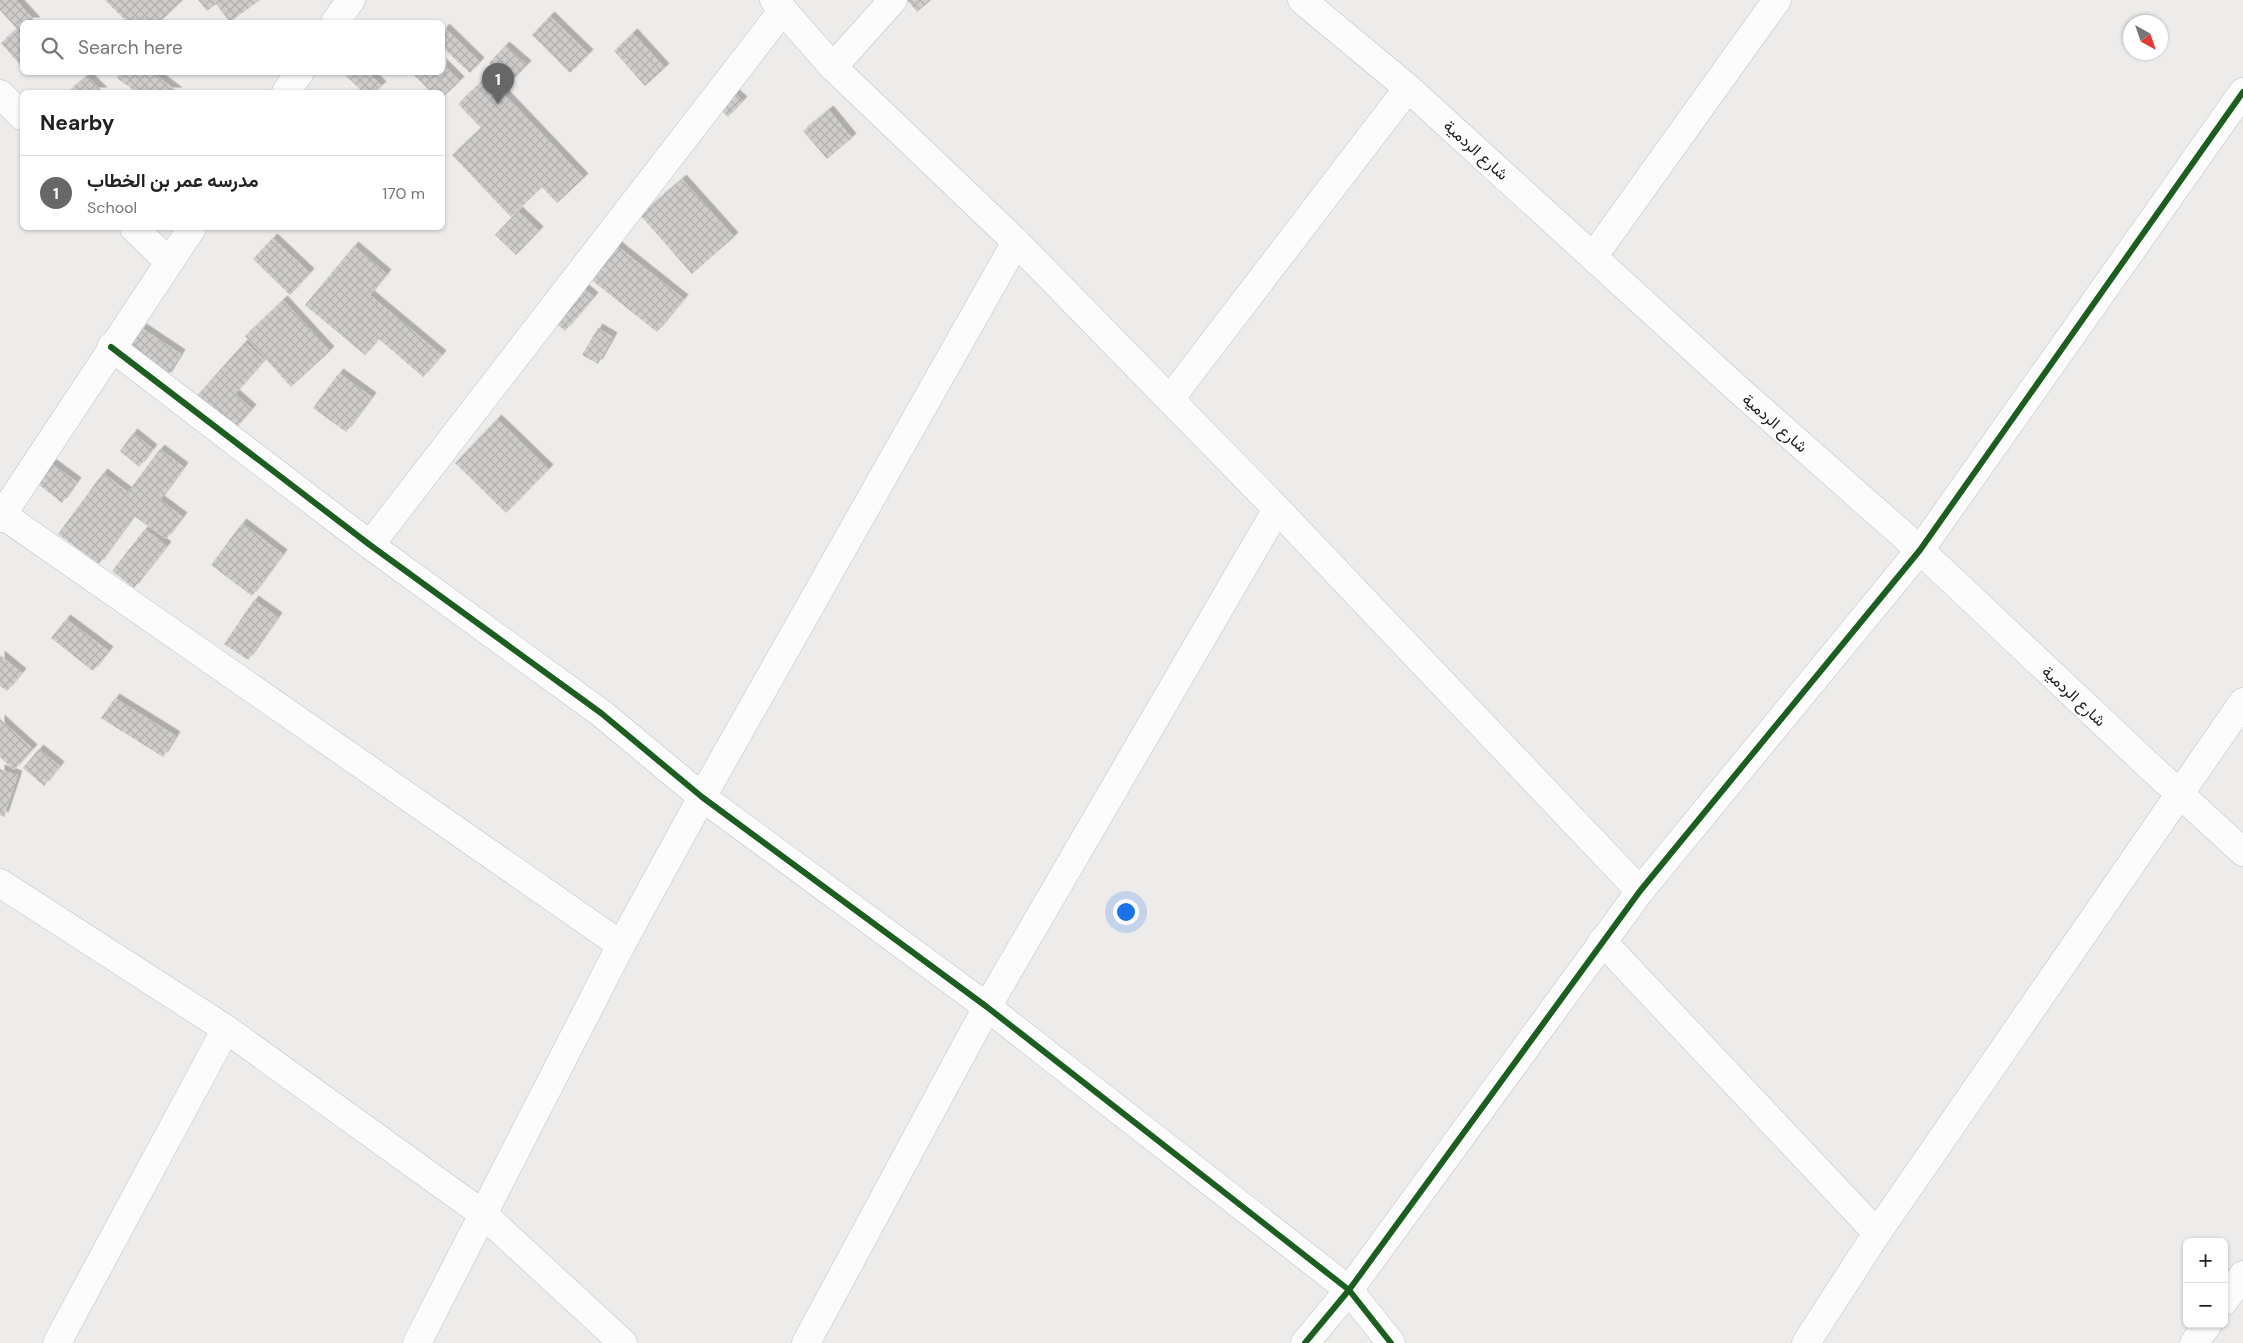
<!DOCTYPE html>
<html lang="en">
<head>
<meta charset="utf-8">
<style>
  :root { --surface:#fff; --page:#f2f2f2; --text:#222; --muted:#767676; --line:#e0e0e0; --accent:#686767 }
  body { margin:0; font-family:"DM Sans",Vazirmatn,sans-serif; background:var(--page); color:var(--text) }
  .controls { position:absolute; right:15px; bottom:15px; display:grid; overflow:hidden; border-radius:8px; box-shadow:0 1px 4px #0004 }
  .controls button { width:45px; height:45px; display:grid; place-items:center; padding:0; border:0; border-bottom:1px solid var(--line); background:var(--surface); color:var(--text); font:25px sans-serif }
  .compass { position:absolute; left:2123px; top:15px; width:45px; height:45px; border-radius:50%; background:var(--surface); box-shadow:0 1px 4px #0004; rotate:140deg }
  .you { position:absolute; left:1125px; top:911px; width:18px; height:18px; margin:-12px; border:4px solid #fff; border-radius:50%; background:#1a73e8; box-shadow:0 0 0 8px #1a73e833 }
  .badge { display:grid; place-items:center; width:32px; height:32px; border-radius:50%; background:var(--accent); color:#fff; font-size:16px; font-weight:700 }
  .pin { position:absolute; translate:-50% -41px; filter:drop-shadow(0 1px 2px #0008) }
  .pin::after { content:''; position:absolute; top:26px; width:18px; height:15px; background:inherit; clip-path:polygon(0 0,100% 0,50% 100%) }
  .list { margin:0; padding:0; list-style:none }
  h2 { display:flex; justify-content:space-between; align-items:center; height:65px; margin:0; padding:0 20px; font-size:21px }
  h2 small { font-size:16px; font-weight:400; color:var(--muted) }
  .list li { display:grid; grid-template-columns:32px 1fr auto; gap:15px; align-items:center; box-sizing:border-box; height:75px; padding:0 20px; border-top:1px solid var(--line) }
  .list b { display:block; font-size:19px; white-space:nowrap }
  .list p { margin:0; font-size:16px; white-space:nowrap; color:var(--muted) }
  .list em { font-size:16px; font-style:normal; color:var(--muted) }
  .icon { flex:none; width:28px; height:28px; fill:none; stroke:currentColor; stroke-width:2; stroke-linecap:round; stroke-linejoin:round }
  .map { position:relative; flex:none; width:2243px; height:1343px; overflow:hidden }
  .search { position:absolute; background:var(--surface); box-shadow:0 1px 4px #0004; left:20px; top:20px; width:425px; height:55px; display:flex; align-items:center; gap:12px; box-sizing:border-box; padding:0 18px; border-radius:8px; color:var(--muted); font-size:19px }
  .panel { position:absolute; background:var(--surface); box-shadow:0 1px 4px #0004; left:20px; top:90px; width:425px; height:140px; border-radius:8px }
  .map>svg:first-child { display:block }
</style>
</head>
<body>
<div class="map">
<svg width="2243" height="1343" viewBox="0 0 2243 1343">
  <defs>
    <pattern id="building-cross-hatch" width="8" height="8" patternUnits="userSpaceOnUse" patternTransform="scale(1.25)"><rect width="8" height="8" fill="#cfcdcb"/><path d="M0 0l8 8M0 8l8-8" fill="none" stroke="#b1b0ae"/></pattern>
    <filter id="shadow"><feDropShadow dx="4.5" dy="-4.5" stdDeviation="0" flood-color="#0004"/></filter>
  </defs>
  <rect width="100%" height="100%" fill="#eeecea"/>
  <g fill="url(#building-cross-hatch)" filter="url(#shadow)">
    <polygon points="0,0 16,0 36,22 22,22 22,67 1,43 17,29 0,10"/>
    <polygon points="105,0 183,0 160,22 127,22"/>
    <polygon points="198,0 260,0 230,22 216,4 207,11"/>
    <polygon points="907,0 931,0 917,12"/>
    <polygon points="550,16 589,54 570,73 532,35"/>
    <polygon points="445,28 480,62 470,73 442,47 442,32"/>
    <polygon points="633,33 665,68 645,86 614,51"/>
    <polygon points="505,46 527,65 511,82 489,63"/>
    <polygon points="442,63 460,81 442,98 442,92 431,92 411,72 442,72"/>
    <polygon points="121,72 152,72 178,92 136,92 117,78"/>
    <polygon points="350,72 368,72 382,86 375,92 363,92 346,76"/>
    <polygon points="87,76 103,92 68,92"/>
    <polygon points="487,76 584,178 557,203 542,187 511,217 452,155 481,128 458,104"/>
    <polygon points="723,83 743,101 728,117 709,98"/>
    <polygon points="829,110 852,138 827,159 803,131"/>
    <polygon points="682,179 734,237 692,274 640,215"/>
    <polygon points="518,211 539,231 516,255 495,235"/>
    <polygon points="273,238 310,273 290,295 253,259"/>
    <polygon points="611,241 684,299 657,332 584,274"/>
    <polygon points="354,246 387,274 370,295 442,355 423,377 379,339 365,355 305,305"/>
    <polygon points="569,276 594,297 565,331 540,310"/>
    <polygon points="283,300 330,351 291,387 245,336"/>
    <polygon points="142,328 181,354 167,377 127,351"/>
    <polygon points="598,328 613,337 598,364 582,355"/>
    <polygon points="245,342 265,360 235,394 252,409 232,432 194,399"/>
    <polygon points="339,373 372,397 346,432 313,408"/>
    <polygon points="497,419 549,469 506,513 455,463"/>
    <polygon points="133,433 153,449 139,467 120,451"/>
    <polygon points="160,449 184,467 160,500 183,517 166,539 134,516 99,564 58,534 103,473 128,492"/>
    <polygon points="47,460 77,482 62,503 33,480"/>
    <polygon points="242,523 283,554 252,596 211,565"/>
    <polygon points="145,529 167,546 134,588 112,571"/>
    <polygon points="254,600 278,617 248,660 224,644"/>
    <polygon points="66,619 109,651 93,671 51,638"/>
    <polygon points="0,655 22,673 7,691 0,686"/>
    <polygon points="115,698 176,736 163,757 101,718"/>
    <polygon points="0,719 33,749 14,770 0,757"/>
    <polygon points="39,749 60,766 44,786 23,768"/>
    <polygon points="0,769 18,775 4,817 0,815"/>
  </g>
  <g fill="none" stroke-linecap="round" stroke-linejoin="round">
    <g stroke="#c1c1c0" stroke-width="29">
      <g id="minor">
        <polyline points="774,0 833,67 1016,242 1277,509 1640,891"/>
        <polyline points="1302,0 1408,88 1741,392 1920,550 2145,762 2243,852"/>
        <polyline points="335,22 351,0"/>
        <polyline points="833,67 893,0"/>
        <polyline points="286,92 300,72"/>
        <polyline points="0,94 22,116"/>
        <polyline points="134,228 168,261"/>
        <polyline points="1593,257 1777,0"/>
        <polyline points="111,347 370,545 601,713 702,797 987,1007 1349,1290 1391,1343"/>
        <polyline points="1170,399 1408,88"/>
        <polyline points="0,513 621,945"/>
        <polyline points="0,518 192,228"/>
        <polyline points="370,545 783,10"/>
        <polyline points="0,883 226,1029 483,1214 623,1343"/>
        <polyline points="1602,941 1877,1233"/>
        <polyline points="2224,1301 2243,1275"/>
        <polyline points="57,1343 226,1029"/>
        <polyline points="417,1343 621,945 702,797 1016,242"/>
        <polyline points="806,1343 987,1007 1277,509"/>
        <polyline points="1305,1343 1349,1290 1640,891 1920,550 2243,92"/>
        <polyline points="1806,1343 1877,1233 2243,702"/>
        <polyline points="2194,1343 2208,1324"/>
      </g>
    </g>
    <use href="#minor" stroke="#fcfcfc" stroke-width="28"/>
    <g stroke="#fff" stroke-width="9">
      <g id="cycleway">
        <polyline points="111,347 370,545 601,713 702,797 987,1007 1349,1290 1391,1343"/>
        <polyline points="1305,1343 1349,1290 1640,891 1920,550 2243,92"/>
      </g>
    </g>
    <use href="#cycleway" stroke="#1b5e20" stroke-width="6"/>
  </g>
  <g text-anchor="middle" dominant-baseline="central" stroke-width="4.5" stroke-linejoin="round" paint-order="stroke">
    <g font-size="16" fill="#202020" stroke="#fff">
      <text transform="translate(1476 150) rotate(42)">شارع الردمية</text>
      <text transform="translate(1775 423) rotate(41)">شارع الردمية</text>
      <text transform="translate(2074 696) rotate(43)">شارع الردمية</text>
    </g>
  </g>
</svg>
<div class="controls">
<button>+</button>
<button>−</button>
</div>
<svg class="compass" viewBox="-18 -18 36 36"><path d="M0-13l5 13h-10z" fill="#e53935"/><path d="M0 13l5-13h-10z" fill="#767676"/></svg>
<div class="you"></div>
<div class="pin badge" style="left:498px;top:104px">1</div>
<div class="search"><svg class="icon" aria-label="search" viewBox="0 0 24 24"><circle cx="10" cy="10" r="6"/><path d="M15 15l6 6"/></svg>Search here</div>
<section class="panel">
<h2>Nearby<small></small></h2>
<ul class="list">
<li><span class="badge">1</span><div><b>مدرسه عمر بن الخطاب</b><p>School</p></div><em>170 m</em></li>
</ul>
</section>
</div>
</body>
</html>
